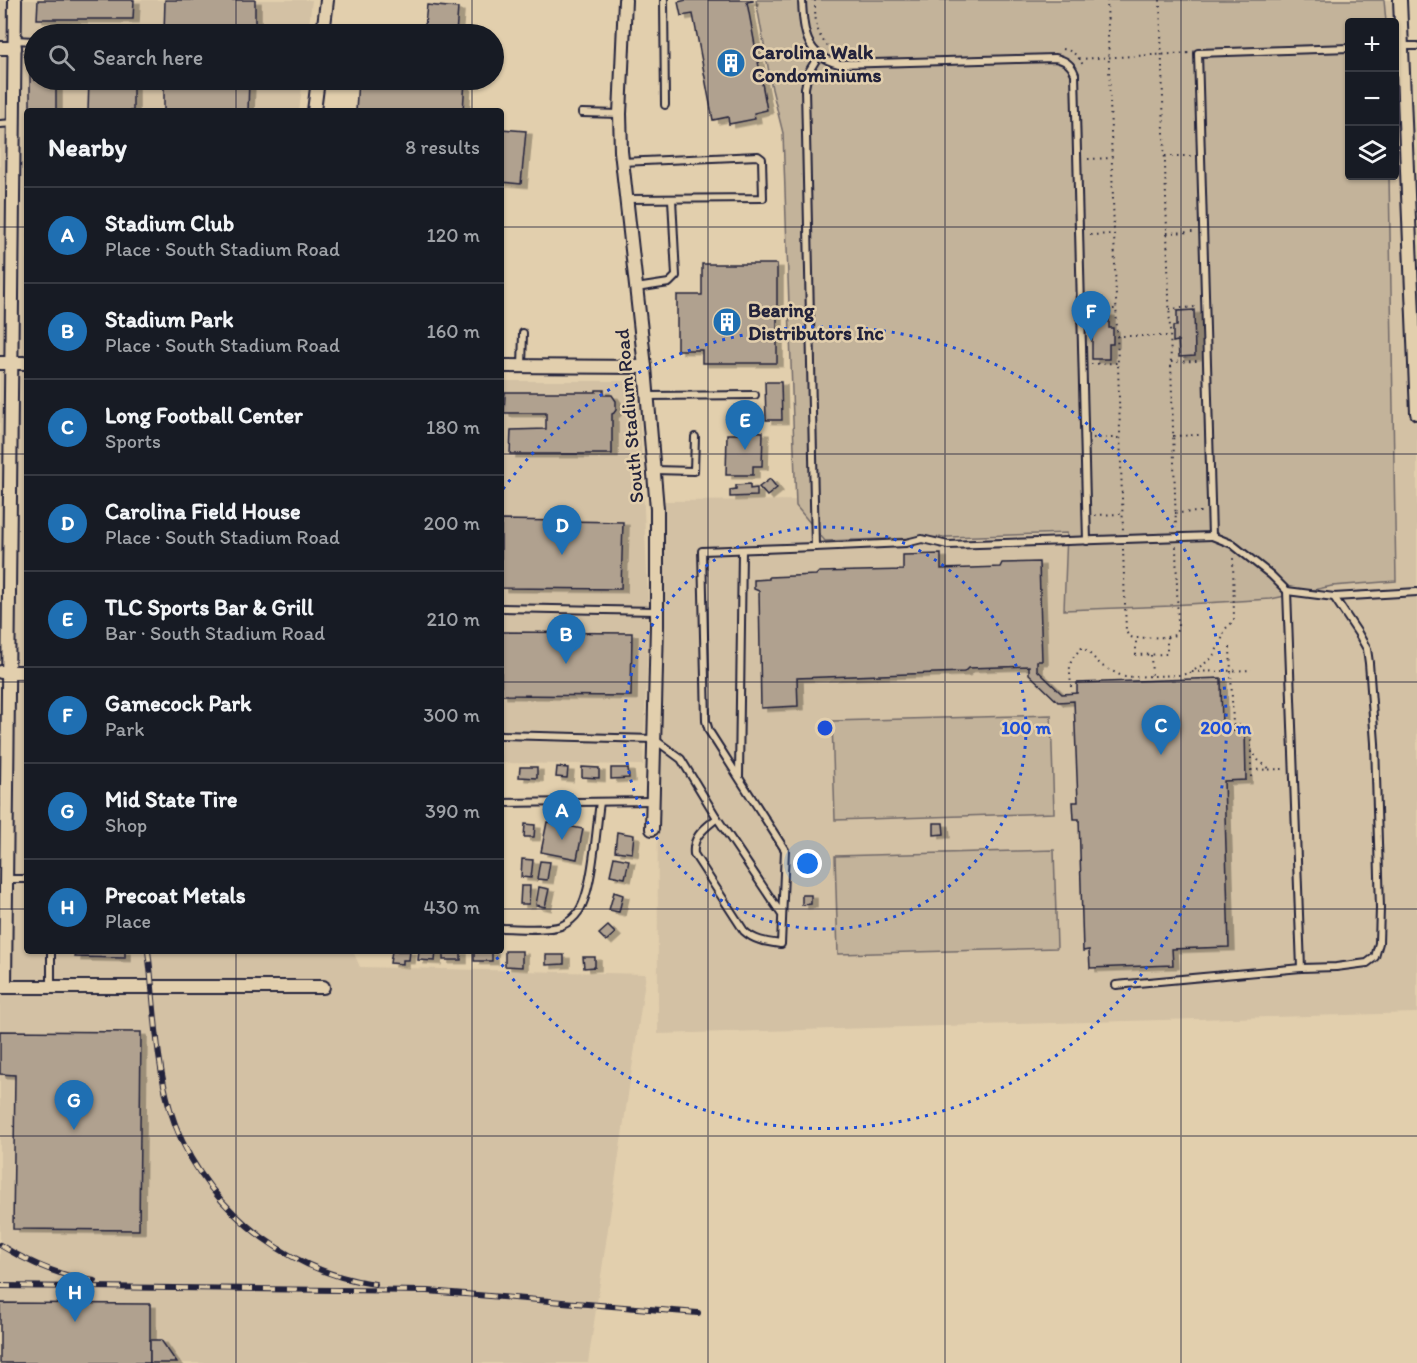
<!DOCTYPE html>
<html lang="en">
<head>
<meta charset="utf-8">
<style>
  :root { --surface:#171b24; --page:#242831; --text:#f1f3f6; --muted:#9ea1a6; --line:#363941; --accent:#1f6fb2 }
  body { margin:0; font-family:Itim,sans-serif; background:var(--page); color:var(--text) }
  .controls { position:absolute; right:18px; top:18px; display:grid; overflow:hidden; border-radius:6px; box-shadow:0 2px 4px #0004 }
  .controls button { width:54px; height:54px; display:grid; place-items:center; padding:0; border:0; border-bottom:2px solid var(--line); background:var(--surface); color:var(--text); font:30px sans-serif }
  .you { position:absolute; left:808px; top:864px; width:21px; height:21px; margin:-15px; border:4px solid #fff; border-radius:50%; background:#1a73e8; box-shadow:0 0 0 9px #1a73e833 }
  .badge { display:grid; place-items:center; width:39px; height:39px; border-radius:50%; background:var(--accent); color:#fff; font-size:20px; font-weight:700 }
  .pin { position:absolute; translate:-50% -50px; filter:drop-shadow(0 2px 3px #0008) }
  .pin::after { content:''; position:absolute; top:32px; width:21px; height:18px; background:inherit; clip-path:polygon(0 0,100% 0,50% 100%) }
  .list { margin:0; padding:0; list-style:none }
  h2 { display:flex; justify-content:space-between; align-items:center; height:78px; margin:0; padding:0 24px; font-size:26px }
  h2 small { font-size:20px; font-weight:400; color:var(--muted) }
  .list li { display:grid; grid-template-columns:39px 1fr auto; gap:18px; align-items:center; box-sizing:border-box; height:96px; padding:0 24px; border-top:2px solid var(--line) }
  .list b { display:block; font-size:22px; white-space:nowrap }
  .list p { margin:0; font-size:20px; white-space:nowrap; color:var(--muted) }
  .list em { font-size:20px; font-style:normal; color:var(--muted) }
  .icon { flex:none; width:33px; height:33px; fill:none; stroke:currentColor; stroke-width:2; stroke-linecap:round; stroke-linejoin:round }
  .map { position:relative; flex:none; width:1417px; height:1363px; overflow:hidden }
  .search { position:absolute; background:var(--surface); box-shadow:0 2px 4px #0004; left:24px; top:24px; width:480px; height:66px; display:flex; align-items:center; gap:15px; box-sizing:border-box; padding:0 21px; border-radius:33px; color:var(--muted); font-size:22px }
  .panel { position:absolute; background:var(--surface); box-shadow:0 2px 4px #0004; left:24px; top:108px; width:480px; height:846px; border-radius:6px }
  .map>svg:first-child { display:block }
</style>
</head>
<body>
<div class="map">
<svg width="1417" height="1363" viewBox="0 0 1417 1363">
  <defs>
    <filter id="shadow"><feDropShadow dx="6" dy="3.5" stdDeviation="0" flood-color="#0004"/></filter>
  </defs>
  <rect width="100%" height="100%" fill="#e2cfad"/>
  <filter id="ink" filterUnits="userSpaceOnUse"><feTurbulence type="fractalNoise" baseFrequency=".0167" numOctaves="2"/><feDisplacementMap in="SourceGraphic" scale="12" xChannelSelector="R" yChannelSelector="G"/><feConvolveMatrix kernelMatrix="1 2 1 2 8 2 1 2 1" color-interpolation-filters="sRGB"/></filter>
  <g filter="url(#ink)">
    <g fill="#d3c1a4" fill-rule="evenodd">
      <polygon points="0,0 312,0 308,34 34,34 34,80 303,80 299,111 27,111 27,951 353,951 360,967 646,974 588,1363 0,1363"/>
      <path d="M767,0H1402L1417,413V1013L658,1034L657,501L814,500L804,90ZM1350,22H1394V176H1350Z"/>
      <polygon points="501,381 638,381 649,617 643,765 501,763"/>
    </g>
    <g fill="#c3b39a" stroke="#726a6a" stroke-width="1.5">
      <polygon points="756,0 1384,0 1386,22 1350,22 1350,176 1389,176 1396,581 1332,586 1271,599 1171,605 1171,606 1064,610 1067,533 825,541 796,506 783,133 772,89"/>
      <polygon points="1051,715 1054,813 835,820 832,721"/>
      <polygon points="1054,850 1057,948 838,954 835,856"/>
    </g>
    <g fill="#b0a18f" stroke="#22223b" stroke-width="1.5" filter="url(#shadow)">
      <polygon points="38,0 134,0 133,19 37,19"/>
      <polygon points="165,0 255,0 255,34 164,34"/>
      <polygon points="686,0 753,0 753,1 747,2 767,110 754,113 755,119 729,124 728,117 713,120 693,14 681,16 678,2"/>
      <polygon points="427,5 458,8 456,34 424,34"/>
      <polygon points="30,67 34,67 34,80 56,80 56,111 30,111"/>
      <polygon points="89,80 133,80 133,111 88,111"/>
      <polygon points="164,80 249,80 248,111 164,111"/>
      <polygon points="358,80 465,80 463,111 356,111"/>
      <polygon points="501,129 526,131 521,184 501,182"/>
      <polygon points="702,264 777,264 777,363 702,363 702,350 677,350 677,295 702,295"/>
      <polygon points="1194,310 1195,356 1179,357 1178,341 1173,342 1173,326 1177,326 1177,311"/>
      <polygon points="1092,313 1109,313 1109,328 1113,328 1113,344 1109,344 1109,359 1092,359"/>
      <polygon points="765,382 781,382 782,420 766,420"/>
      <polygon points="596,390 604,390 604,395 612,395 616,401 616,410 614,413 612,414 612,454 510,454 511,430 546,429 546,413 504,413 505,392 596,392"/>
      <polygon points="750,431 763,432 762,466 753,466 753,475 726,475 727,434 750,434"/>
      <polygon points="770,479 777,488 767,496 759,487"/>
      <polygon points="750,484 750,489 757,488 757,496 730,497 730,490 736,489 736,485"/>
      <polygon points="501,520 623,522 621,589 501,588"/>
      <polygon points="941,554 941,569 1000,567 1002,563 1039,562 1042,661 1037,661 1037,670 1062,694 1077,693 1077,683 1221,678 1222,731 1245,730 1246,780 1224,781 1229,947 1172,949 1173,965 1090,968 1089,950 1083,951 1079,819 1074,819 1073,802 1078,802 1074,701 1058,702 1029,674 1029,666 968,668 964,672 797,678 798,706 761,708 759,591 754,589 754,580 769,579 769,577 816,575 819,572 903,570 903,555"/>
      <polygon points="501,632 632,633 631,696 501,695"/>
      <polygon points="520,767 537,767 537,778 519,777"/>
      <polygon points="557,767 568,768 567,778 556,777"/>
      <polygon points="582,767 599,768 599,778 582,777"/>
      <polygon points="611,768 628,768 629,778 611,779"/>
      <polygon points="547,822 583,829 577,859 541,852"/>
      <polygon points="934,823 943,823 944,834 934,835"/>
      <polygon points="525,824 535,825 534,837 524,837"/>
      <polygon points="617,832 634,835 632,853 615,851"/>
      <polygon points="614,857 629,860 625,878 610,875"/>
      <polygon points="522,859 533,860 531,878 521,877"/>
      <polygon points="540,861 550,862 547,880 537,879"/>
      <polygon points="521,886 530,886 529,904 520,904"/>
      <polygon points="539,887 549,889 545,907 536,905"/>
      <polygon points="614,892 623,895 619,912 609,910"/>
      <polygon points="802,895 811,895 811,904 802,905"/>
      <polygon points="608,926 615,933 606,941 599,934"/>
      <polygon points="76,951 125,951 125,958 75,957"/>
      <polygon points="392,951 410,951 409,960 403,960 403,964 390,963"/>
      <polygon points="419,951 436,951 435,961 418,960"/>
      <rect x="443" y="951" width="18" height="9"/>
      <rect x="474" y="951" width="18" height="10"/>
      <polygon points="505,951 522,951 522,967 505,966"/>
      <polygon points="546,955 564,955 564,964 546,965"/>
      <polygon points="583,957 595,957 595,967 584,968"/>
      <polygon points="0,1031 141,1032 139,1230 13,1229 15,1075 0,1074"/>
      <polygon points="0,1303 150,1304 150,1363 0,1363"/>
      <polygon points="150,1340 161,1340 177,1363 150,1363"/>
    </g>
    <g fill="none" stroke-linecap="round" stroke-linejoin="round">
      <g stroke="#22223b" stroke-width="10">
        <g id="lane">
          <polyline points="664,0 665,105"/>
          <path d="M802,0C803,30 805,56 839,64L1055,58C1065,60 1071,64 1075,74L1087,541"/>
          <polyline points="15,40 34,41"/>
          <polyline points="1394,46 1417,46"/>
          <polyline points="1350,48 1198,53 1212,536 1232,544 1271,575 1287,591 1334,597 1417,592"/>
          <polyline points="819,55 808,73 805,88 815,547 906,543 922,539 948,545 1212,536"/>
          <polyline points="582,113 620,114"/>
          <polyline points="0,124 14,123"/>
          <polyline points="621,162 758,156 762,159 763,198 626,199"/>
          <polyline points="636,288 669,283 676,276 672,199"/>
          <polyline points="522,366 523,333"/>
          <polyline points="648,396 755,395"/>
          <polyline points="654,470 694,471 695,437"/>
          <polyline points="1287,591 1301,968"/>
          <polyline points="501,608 657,611"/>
          <polyline points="501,735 654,739 681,759 717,818"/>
          <polyline points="739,776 742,550"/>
          <polyline points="501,803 652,801"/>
          <polyline points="7,879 27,879"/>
          <path d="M782,915L717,818C705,828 692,836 694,854L744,931C755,941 766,942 781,944L785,850L709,731L706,721L702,551L815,547"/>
          <path d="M501,928C517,928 547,931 561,926C568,923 575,917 579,911C593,889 596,829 600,802"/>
          <polyline points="1116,985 1301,968 1336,967 1367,963 1375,957 1379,943 1380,908 1375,743 1369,663 1367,649 1358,633 1334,597"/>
          <polyline points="51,987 51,951"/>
        </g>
      </g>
      <g stroke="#22223b" stroke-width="16">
        <g id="street">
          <polyline points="625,0 620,114 621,151 645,367 657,509 657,625 652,829"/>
          <polyline points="1400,0 1417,413"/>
          <polyline points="323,34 327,0"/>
          <polyline points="0,48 15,48"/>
          <polyline points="314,111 318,80"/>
          <polyline points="0,363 27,363"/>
          <polyline points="501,366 645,367"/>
          <polyline points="1,672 27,672"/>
          <polyline points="0,987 323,987"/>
          <polyline points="5,987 15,0"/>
        </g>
      </g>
      <g stroke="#22223b" stroke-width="2" stroke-dasharray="1.5 4.5" stroke-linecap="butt">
        <path d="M815,0C815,20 815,37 833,51"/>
        <polyline points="1107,0 1123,531"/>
        <polyline points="1160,0 1176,528"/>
        <path d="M1063,49C1074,51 1080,57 1084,68"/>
        <polyline points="1079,59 1190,53"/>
        <polyline points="1165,156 1193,156"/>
        <polyline points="1088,159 1112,158"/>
        <polyline points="1167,233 1194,232"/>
        <polyline points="1090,235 1114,234"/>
        <polyline points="1169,309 1196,307"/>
        <polyline points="1089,310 1116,309"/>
        <polyline points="1117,336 1170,336"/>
        <polyline points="1171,362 1198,361"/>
        <polyline points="1091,364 1118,363"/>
        <polyline points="1173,436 1200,435"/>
        <polyline points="1093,438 1120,438"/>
        <polyline points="1175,513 1202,512"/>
        <polyline points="1095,515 1122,514"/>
        <path d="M1123,549L1126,631C1128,636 1131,638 1136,638L1167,637V654L1136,655V638"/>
        <polyline points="1167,637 1175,635 1178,628 1176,546"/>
        <polyline points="1230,647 1233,725 1247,725 1251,730 1251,778"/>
        <polyline points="1151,655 1152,676"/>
        <polyline points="1192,672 1252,670"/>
        <path d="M1071,687C1070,666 1066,662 1083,647L1102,666L1120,675L1125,677L1180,675L1190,673L1204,664L1212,658L1221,642L1225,629L1234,621L1233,556"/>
        <polyline points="1251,750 1258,760 1270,769"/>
        <polyline points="1251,770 1284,769"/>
      </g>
      <use href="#lane" stroke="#e2cfad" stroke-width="6"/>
      <use href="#street" stroke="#e2cfad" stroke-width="12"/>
      <g stroke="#22223b" stroke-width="6">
        <g id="rail">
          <path d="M148,951C155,1003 155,1058 170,1109C196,1199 282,1272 375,1284"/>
          <path d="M0,1245C28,1262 62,1277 95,1281"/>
          <polyline points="0,1286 428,1291 698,1313"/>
        </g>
      </g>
      <use href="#rail" stroke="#e2cfad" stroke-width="4" stroke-dasharray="11" stroke-linecap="butt"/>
    </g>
  </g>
  <path fill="none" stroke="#22223b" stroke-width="1.5" stroke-opacity="0.55" d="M236,0V34M472,0V34M708,0V1363M945,0V1363M1181,0V1363M236,80V111M472,80V111M0,227H27M501,227H1417M0,454H27M501,454H1417M0,682H27M501,682H1417M0,909H27M501,909H1417M236,951V1363M472,951V1363M0,1136H1417"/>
  <g fill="none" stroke="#1d4ed8" stroke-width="3" stroke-dasharray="3 6">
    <circle cx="825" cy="728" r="201"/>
    <path d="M503 489A401 401 0 1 1 493 952"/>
  </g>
  <defs>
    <g id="building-disc" transform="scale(1.5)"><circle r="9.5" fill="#1f6fb2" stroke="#e2cfad"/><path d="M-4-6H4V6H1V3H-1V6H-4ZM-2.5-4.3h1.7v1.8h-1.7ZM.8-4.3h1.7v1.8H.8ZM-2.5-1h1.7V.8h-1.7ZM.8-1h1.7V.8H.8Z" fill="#fff"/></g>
  </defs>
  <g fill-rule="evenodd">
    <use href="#building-disc" x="731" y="63"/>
    <use href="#building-disc" x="727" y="322"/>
  </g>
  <g text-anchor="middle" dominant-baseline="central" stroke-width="5" stroke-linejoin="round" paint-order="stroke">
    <g font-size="20" font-weight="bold" fill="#22223b" stroke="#e2cfad" text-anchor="start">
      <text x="752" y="52">Carolina Walk<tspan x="752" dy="23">Condominiums</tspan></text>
      <text x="748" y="310">Bearing<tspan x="748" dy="23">Distributors Inc</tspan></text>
    </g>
    <g font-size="20" fill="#22223b" stroke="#e2cfad">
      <text transform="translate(629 416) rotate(-95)">South Stadium Road</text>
    </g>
  </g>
  <circle cx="825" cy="728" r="9" fill="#1d4ed8" stroke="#e2cfad" stroke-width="3"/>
  <g font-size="18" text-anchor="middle" font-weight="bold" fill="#1d4ed8" stroke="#e2cfad" stroke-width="5" stroke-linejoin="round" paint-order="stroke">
    <text x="1026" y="734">100 m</text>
    <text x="1226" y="734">200 m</text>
  </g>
</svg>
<div class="controls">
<button>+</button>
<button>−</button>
<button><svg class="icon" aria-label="layers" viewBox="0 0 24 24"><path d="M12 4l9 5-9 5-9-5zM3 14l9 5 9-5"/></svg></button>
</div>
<div class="you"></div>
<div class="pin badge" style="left:562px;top:840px">A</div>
<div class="pin badge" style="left:566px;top:664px">B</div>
<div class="pin badge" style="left:1161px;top:755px">C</div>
<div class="pin badge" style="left:562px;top:555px">D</div>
<div class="pin badge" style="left:745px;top:450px">E</div>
<div class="pin badge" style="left:1091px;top:341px">F</div>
<div class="pin badge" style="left:74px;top:1130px">G</div>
<div class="pin badge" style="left:75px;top:1322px">H</div>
<div class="search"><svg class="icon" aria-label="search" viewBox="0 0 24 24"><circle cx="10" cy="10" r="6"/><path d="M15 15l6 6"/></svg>Search here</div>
<section class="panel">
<h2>Nearby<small>8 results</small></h2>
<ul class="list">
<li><span class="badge">A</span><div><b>Stadium Club</b><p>Place · South Stadium Road</p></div><em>120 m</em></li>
<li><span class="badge">B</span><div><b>Stadium Park</b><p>Place · South Stadium Road</p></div><em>160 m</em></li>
<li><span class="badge">C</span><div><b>Long Football Center</b><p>Sports</p></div><em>180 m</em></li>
<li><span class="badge">D</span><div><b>Carolina Field House</b><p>Place · South Stadium Road</p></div><em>200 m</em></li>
<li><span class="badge">E</span><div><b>TLC Sports Bar &amp; Grill</b><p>Bar · South Stadium Road</p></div><em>210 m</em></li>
<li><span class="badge">F</span><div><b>Gamecock Park</b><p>Park</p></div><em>300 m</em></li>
<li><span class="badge">G</span><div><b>Mid State Tire</b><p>Shop</p></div><em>390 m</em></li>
<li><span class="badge">H</span><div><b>Precoat Metals</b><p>Place</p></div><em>430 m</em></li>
</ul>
</section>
</div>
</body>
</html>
